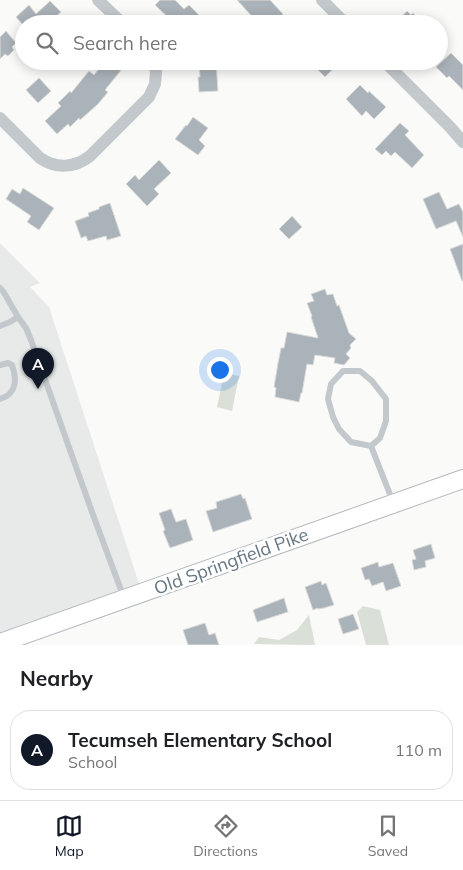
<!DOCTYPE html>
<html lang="en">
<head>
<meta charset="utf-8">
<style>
  :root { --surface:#fff; --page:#f6f6f6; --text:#202124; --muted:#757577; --line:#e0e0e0; --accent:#111827 }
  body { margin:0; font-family:Mulish,sans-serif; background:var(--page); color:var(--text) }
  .you { position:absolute; left:219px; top:369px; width:18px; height:18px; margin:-12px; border:4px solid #fff; border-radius:50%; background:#1a73e8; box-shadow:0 0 0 8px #1a73e833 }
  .badge { display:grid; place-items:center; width:32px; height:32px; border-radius:50%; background:var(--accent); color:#fff; font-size:16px; font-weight:700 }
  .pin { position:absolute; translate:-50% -41px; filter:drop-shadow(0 1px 2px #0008) }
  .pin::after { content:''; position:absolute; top:26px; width:18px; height:15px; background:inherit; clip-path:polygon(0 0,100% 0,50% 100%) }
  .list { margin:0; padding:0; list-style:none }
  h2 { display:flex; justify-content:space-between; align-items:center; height:65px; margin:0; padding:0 20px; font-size:21px }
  h2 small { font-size:16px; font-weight:400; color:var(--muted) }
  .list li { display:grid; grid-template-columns:32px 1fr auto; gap:15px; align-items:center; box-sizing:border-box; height:80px; margin:0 10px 10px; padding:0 10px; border:1px solid var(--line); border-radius:20px }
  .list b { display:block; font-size:19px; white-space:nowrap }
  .list p { margin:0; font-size:16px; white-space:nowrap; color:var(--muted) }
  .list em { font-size:16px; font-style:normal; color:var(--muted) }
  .icon { flex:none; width:28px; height:28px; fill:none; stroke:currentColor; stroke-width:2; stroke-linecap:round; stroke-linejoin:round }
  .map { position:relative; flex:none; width:463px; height:645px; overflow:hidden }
  .search { position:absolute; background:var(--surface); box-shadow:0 2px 12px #0003; left:15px; right:15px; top:15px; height:55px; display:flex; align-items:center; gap:12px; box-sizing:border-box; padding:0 18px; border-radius:28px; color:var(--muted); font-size:19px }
  .sheet { height:155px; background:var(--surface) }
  nav { display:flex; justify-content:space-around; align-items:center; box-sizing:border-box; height:70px; border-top:1px solid var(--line); background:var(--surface); font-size:14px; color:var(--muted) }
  nav a { display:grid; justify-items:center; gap:2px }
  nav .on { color:var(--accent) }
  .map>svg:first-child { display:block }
</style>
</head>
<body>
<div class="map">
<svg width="463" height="645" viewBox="0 0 463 645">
  <rect width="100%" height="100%" fill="#fafaf8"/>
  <polygon fill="#e8e9e9" points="0,243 40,283 30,287 49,307 142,593 0,643"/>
  <g fill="#dadfd7">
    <polygon points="224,373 239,376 232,411 217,407"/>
    <polygon points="363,606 380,610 389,645 366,645 357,612"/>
    <polygon points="309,615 315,645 254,644 259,637 279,640 297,630"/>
  </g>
  <g fill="#aab3b9" stroke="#dcdcda">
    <polygon points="160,0 175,0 184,9 189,5 200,16 192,24 175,24 155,5"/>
    <polygon points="237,0 270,0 283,14 272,24 259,24"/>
    <polygon points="50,1 61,12 53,19 58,24 22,24 16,17 29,5 36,14"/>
    <polygon points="407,11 411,15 413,13 424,24 395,24"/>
    <polygon points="6,31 16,43 12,47 14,50 8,56 5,54 0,59 0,37"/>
    <polygon points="451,53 463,65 463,90 449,76 447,78 436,67"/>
    <polygon points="105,61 113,61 122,69 105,90 108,92 98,104 80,120 79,118 70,127 68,124 57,134 45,121 61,106 58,103 70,91 71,93 89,71 94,75"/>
    <polygon points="199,61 216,61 218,91 199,92 198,77 200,77"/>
    <polygon points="309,61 341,61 325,77"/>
    <polygon points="39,78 51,91 38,103 26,90"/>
    <polygon points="360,85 368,93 369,91 386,107 374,119 366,111 362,116 346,99"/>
    <polygon points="193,117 208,128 199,140 205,146 198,155 175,139 186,125 187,126"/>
    <polygon points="400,123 409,131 405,135 424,155 412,168 395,152 391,156 386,151 382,155 375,149"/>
    <polygon points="159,160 171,173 154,189 159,194 147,206 126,184 135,175 139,180"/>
    <polygon points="23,188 54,208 39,230 27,222 31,216 6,199 12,189 20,194"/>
    <polygon points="439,192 447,209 459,204 463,212 463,237 456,221 436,229 423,199"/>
    <polygon points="110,203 121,236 107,240 106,236 88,241 86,236 81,238 75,221 89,216 88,213 99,209 99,207"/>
    <polygon points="292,216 302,227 289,239 279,229"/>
    <polygon points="463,244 463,281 462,281 450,249"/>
    <polygon points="325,289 327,295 333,294 337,306 339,305 349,333 356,339 350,345 351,348 346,354 350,358 344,365 334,363 335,358 315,355 313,365 307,364 302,393 301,393 299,402 275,397 276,388 274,387 278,363 281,348 284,348 287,332 318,338 311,317 312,316 307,303 314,301 311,294"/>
    <polygon points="241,494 243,499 245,498 252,519 213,532 206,511 217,508 216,502"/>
    <polygon points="171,509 176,522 186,519 193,540 170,548 163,531 165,530 159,513"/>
    <polygon points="431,544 435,558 425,561 426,567 414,570 412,560 416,559 413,550"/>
    <polygon points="378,562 379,567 393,563 401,586 386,591 383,582 372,586 369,579 365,580 361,568"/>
    <polygon points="321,581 322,585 326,583 334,605 324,608 318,609 318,608 313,610 305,587"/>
    <polygon points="284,598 288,612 257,622 253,610"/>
    <polygon points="353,614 359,629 343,634 338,619"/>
    <polygon points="205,623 209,635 215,633 219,645 188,645 183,630"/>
  </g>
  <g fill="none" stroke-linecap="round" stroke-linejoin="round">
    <g stroke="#b3babf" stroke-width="20">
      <polyline id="secondary" points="0,643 463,479"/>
    </g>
    <g stroke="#c3c8cc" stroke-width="6">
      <polyline points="0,288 3,291 18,317 10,322 0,326"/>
      <polyline points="18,317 26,328 31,340 92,512 124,598"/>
      <path d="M0,365L8,363L12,365C17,379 17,394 0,399"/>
      <polyline points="371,446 380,438 386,421 386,399 372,381 360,371 343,371 331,384 328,399 333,417 339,429 351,442 371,446 393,502"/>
    </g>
    <g stroke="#c3c8cc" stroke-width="12">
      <polyline points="98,0 123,24"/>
      <polyline points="322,0 346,24"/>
      <polyline points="384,61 450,127 463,142"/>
      <path d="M0,118L40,158C56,169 75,168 90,156L149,97L155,84L156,72L154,61"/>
    </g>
    <use href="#secondary" stroke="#fff" stroke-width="18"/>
  </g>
  <g text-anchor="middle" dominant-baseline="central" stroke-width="5" stroke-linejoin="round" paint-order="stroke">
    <g font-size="18" fill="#657683" stroke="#fff">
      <text transform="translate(231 561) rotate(-20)">Old Springfield Pike</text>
    </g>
  </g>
</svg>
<div class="you"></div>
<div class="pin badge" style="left:38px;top:389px">A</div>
<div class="search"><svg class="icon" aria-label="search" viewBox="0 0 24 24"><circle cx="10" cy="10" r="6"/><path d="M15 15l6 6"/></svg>Search here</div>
</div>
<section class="sheet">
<h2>Nearby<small></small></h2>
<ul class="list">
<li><span class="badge">A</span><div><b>Tecumseh Elementary School</b><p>School</p></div><em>110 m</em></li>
</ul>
</section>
<nav>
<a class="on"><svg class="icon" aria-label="map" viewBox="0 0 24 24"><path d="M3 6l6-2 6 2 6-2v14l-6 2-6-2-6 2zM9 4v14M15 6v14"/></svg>Map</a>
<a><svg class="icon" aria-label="directions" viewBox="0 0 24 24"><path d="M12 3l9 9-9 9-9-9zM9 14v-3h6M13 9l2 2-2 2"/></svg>Directions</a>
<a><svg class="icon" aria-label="saved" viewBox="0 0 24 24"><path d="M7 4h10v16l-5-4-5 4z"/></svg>Saved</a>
</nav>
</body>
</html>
